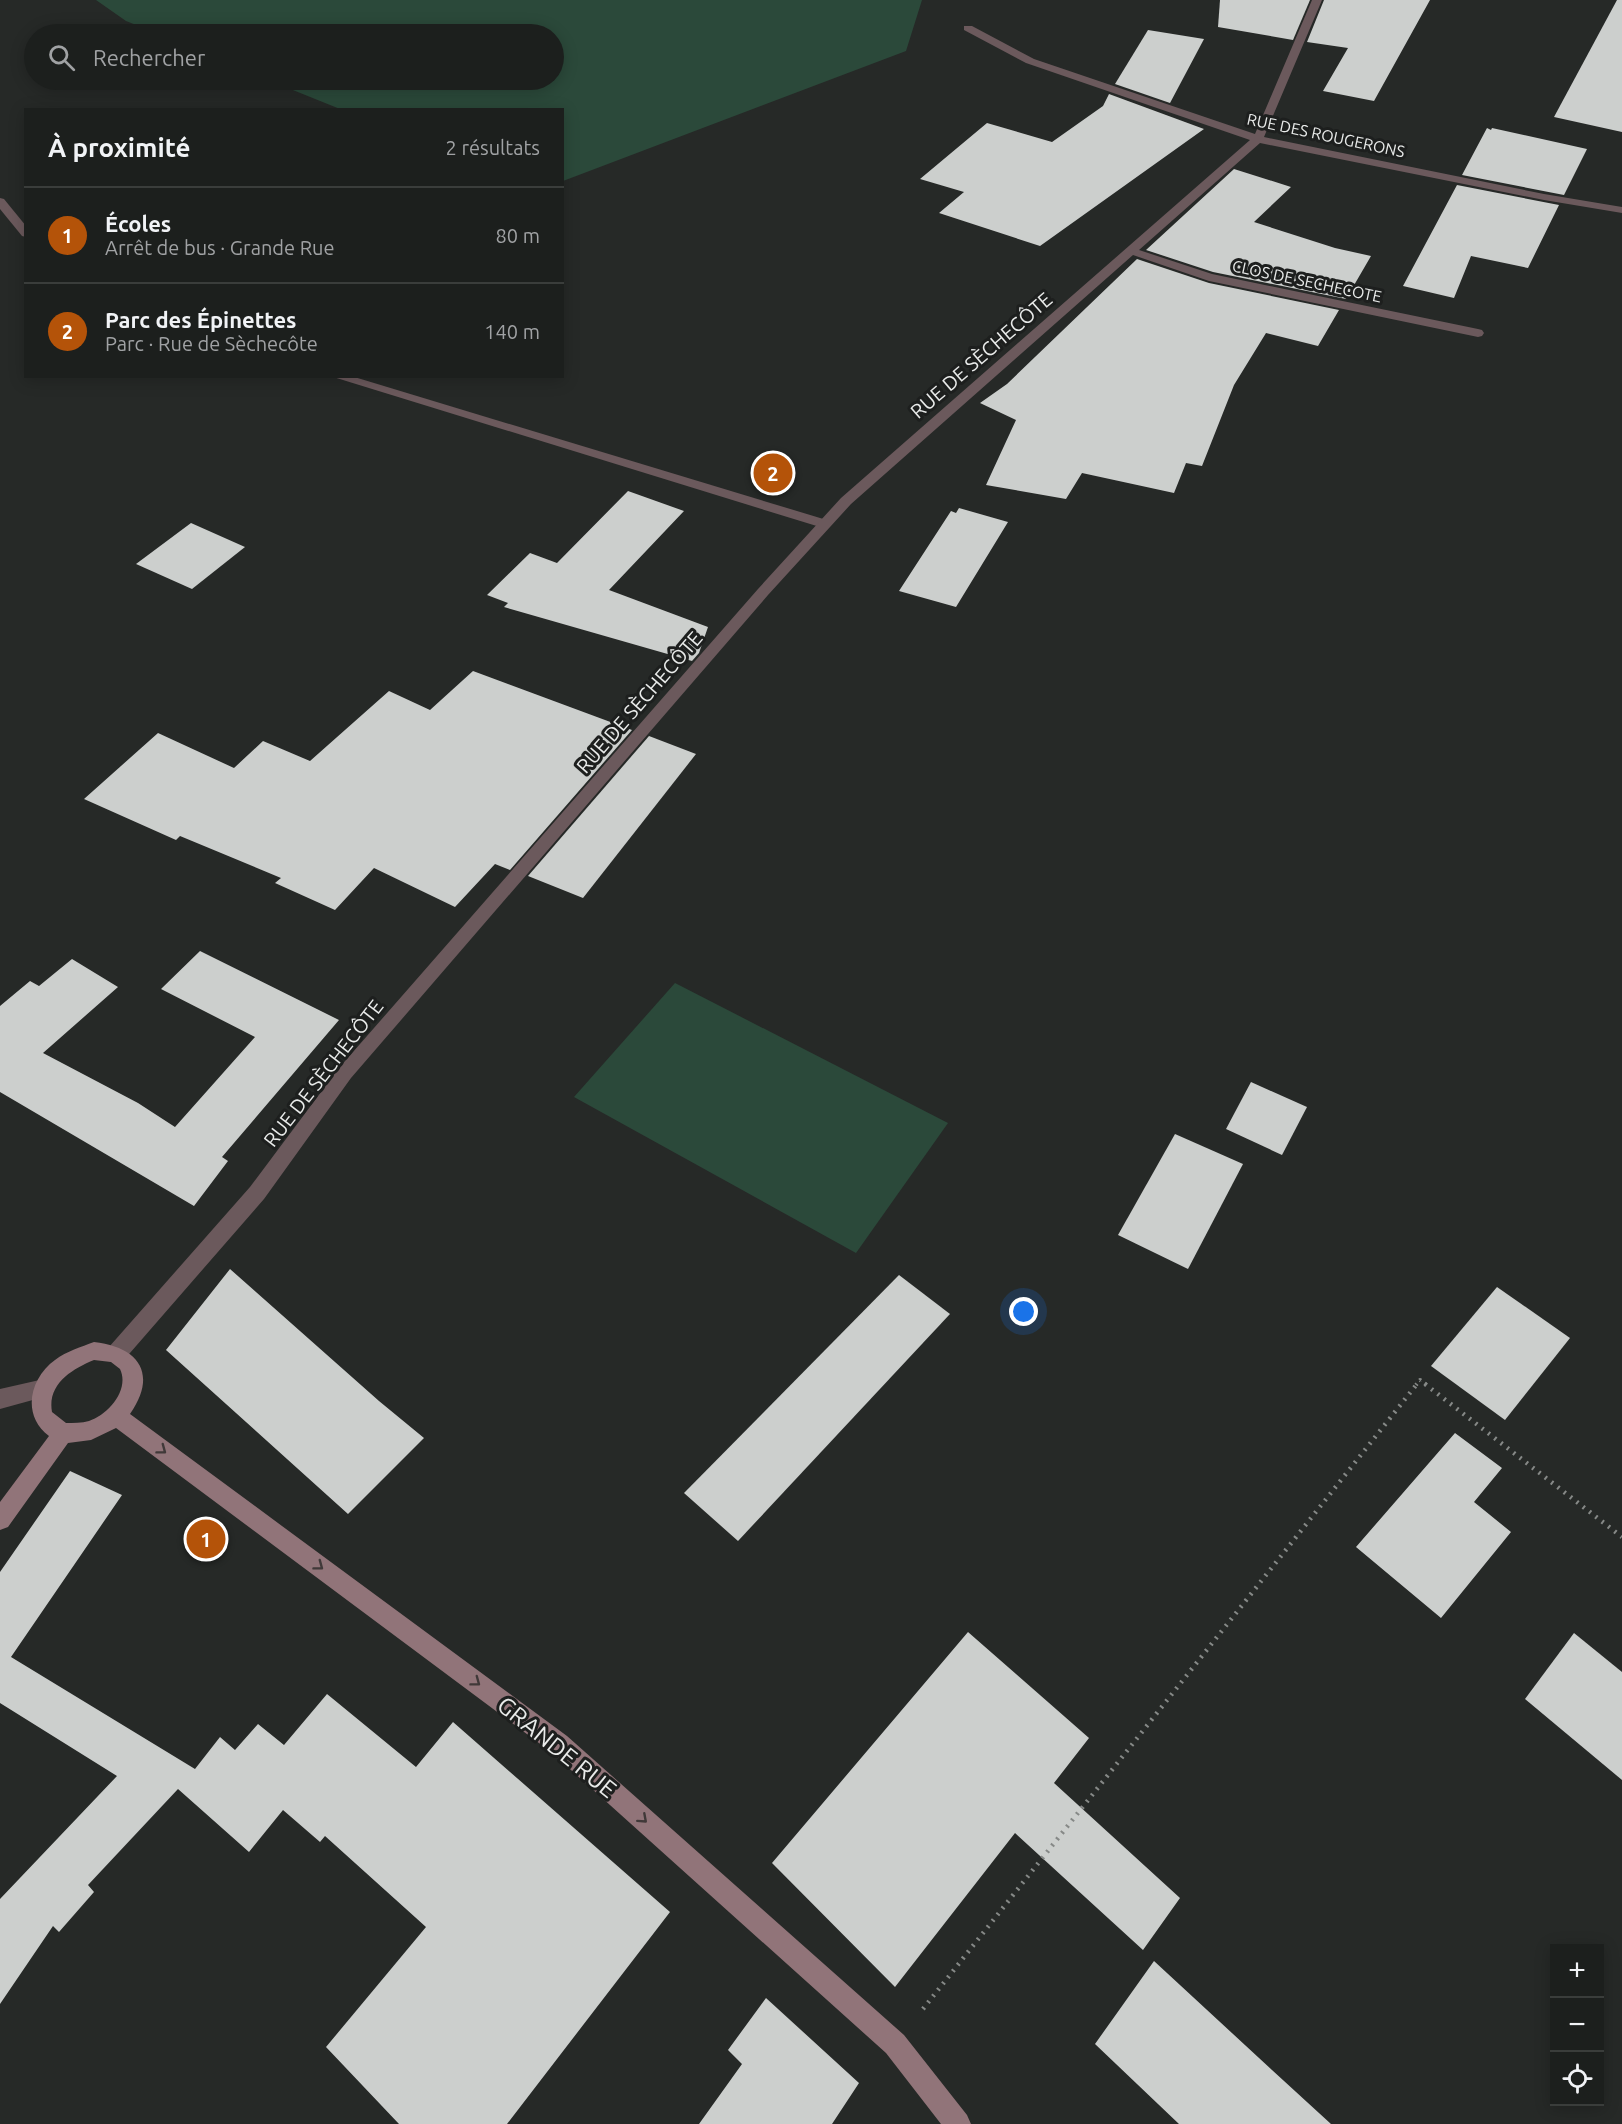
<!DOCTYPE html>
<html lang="fr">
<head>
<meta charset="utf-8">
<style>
  :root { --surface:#1c1f1d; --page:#292c2a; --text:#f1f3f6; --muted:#a0a2a4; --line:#3a3d3b; --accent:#b45309 }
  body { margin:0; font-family:Ubuntu,sans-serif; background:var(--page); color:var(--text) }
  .controls { position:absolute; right:18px; bottom:18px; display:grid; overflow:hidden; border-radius:0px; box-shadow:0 3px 15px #0003 }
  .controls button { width:54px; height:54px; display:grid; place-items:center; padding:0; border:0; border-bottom:2px solid var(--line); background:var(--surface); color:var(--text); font:30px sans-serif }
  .you { position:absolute; left:1024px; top:1312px; width:21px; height:21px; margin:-15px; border:4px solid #fff; border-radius:50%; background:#1a73e8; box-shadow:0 0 0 9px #1a73e833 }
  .badge { display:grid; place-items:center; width:39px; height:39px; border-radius:50%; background:var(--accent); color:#fff; font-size:20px; font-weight:700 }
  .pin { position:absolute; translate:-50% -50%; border:3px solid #fff; box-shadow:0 2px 6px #0006 }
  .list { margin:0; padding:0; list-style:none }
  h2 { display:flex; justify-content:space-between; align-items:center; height:78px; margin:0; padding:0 24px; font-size:26px }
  h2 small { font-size:20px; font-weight:400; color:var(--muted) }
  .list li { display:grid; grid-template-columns:39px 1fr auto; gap:18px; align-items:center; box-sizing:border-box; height:96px; padding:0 24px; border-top:2px solid var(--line) }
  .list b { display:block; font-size:22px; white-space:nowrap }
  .list p { margin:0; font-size:20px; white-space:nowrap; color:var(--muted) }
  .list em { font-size:20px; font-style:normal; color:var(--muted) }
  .icon { flex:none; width:33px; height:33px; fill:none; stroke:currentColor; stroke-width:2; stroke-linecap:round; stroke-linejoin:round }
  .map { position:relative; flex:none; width:1622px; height:2124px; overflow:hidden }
  .search { position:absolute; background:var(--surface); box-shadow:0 3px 15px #0003; left:24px; top:24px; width:540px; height:66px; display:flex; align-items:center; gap:15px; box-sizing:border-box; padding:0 21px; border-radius:33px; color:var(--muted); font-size:22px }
  .panel { position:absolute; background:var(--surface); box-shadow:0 3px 15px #0003; left:24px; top:108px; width:540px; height:270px; border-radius:0px }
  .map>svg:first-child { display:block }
</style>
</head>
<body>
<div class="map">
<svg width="1622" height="2124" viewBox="0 0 1622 2124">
  <rect width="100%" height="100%" fill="#262927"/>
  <g fill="#2b493a">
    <polygon points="96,0 922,0 906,51 563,181 562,110 340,109 268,80 554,80 554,34 159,34 126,21"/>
    <polygon points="675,983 948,1123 856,1253 574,1097"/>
  </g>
  <g fill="#cccfcd">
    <polygon points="1220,0 1310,0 1293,40 1218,27"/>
    <polygon points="1324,0 1430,0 1374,101 1323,91 1348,48 1307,42"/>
    <polygon points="1617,0 1622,0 1622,132 1554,117"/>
    <polygon points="1148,30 1204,39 1170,103 1115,84"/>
    <polygon points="1109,94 1204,129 1040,246 939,213 964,192 920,179 987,123 1052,142 1103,106"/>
    <polygon points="1487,128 1491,130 1492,128 1587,149 1564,195 1462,175"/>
    <polygon points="1234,169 1291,187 1254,222 1335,248 1371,256 1346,299 1213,272 1146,250"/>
    <polygon points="1457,185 1559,205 1528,268 1471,256 1454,298 1403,286"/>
    <polygon points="1137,259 1209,283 1339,310 1318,346 1266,333 1234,385 1202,466 1186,463 1174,493 1082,473 1066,499 986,485 1016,420 980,403 1007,384"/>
    <polygon points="628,491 684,511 609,590 708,627 699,653 692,661 504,607 508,603 487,595 530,553 557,563"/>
    <polygon points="959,508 1008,522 956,607 899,591 951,511 956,513"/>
    <polygon points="191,523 245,547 192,589 136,564"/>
    <polygon points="473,671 632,730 510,870 495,864 455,907 374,868 335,910 275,883 281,878 180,836 176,840 84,799 158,733 234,768 263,741 310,761 389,691 430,710"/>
    <polygon points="649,736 696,754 583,898 528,876"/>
    <polygon points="200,951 339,1020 222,1157 228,1161 194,1206 0,1092 0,1006 30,981 39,986 72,959 118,987 43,1053 138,1103 175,1127 255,1037 161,989"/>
    <polygon points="1251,1082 1307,1107 1282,1155 1226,1129"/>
    <polygon points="1175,1134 1243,1164 1188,1269 1118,1235"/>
    <polygon points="230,1269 379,1401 424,1438 348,1514 166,1350"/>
    <polygon points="899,1275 950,1314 738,1541 684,1493"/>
    <polygon points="1497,1287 1570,1338 1505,1420 1431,1366"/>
    <polygon points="1455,1433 1502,1468 1474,1502 1511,1532 1441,1618 1356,1547"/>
    <polygon points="70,1471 122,1495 11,1657 195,1769 220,1737 235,1750 258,1724 284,1745 327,1694 416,1767 453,1722 670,1912 507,2124 399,2124 326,2047 426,1927 325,1836 320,1842 283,1810 249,1852 178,1789 88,1885 94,1892 59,1932 53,1926 0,2004 0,1899 117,1776 0,1703 0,1572"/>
    <polygon points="968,1632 1089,1738 1054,1783 1180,1898 1143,1950 1015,1833 895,1987 772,1863"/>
    <polygon points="1574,1633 1622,1672 1622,1780 1525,1699"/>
    <polygon points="1154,1961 1272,2070 1331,2124 1179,2124 1095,2044"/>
    <polygon points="766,1998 859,2083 832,2124 699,2124 742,2064 728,2050"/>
  </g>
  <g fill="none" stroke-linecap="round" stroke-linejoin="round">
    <polyline stroke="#868987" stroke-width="4" stroke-dasharray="1.5 4.5" stroke-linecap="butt" points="1416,1385 1420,1380 1427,1385"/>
    <g stroke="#868987" stroke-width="4.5" stroke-dasharray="2 6" stroke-linecap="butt">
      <polyline points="1425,1384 1622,1537"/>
      <polyline points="923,2009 1417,1384"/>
    </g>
    <g fill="#6b595c" fill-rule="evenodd">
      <polygon points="0,198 4,199 26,226 26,237 22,236 0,209"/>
      <polygon points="330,376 351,376 830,521 832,524 825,528 820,527"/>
      <polygon points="44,1379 51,1381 54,1388 51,1395 0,1409 0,1389"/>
    </g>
    <polygon fill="#6b595c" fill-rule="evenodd" points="1312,0 1322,0 1264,137 1544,194 1622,207 1622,213 1544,200 1260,143 1139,250 1212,274 1478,329 1482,330 1484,333 1482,336 1478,337 1209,281 1133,255 851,504 768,595 351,1078 264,1199 123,1361 116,1363 109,1361 106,1354 109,1347 250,1187 339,1068 758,589 841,498 1250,140 1026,63 964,30 964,26 972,26 1034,59 1255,134"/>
    <path fill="#917479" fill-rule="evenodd" d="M94,1342C139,1347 158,1374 130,1414L567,1736L904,2035L967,2115L971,2124H941L886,2053L551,1752L116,1428L91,1440L68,1443L8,1527L0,1530V1502L49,1436C21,1415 30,1378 55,1360C67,1351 81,1347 94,1342ZM94,1360L111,1362L120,1369C130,1390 108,1415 89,1421C82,1423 73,1423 66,1423L52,1412C47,1384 72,1369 94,1360Z"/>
  </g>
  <defs><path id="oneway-chevron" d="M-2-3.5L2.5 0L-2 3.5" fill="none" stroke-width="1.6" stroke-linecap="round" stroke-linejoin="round" transform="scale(1.5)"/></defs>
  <g stroke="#403939">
    <use href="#oneway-chevron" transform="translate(162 1450) rotate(37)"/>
    <use href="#oneway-chevron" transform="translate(319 1566) rotate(37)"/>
    <use href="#oneway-chevron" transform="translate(476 1682) rotate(37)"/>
    <use href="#oneway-chevron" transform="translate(643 1819) rotate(42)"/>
  </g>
  <g text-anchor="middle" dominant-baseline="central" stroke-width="6" stroke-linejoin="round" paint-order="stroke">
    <g font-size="16" fill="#e9ebea" stroke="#1d1f1e">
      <text transform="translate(1326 135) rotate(12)">RUE DES ROUGERONS</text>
      <text transform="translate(1307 281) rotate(12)">CLOS DE SECHECOTE</text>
    </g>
    <g font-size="20" fill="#e9ebea" stroke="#1d1f1e">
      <text transform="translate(981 355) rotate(-41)">RUE DE SÈCHECÔTE</text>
      <text transform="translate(639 702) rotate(-49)">RUE DE SÈCHECÔTE</text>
      <text transform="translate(323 1073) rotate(-52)">RUE DE SÈCHECÔTE</text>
    </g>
    <g font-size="24" fill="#e9ebea" stroke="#1d1f1e">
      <text transform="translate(557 1747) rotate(39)">GRANDE RUE</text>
    </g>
  </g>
</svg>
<div class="controls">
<button>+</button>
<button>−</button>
<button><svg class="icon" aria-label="locate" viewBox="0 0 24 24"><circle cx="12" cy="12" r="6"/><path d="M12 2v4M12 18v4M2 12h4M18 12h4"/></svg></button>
</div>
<div class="you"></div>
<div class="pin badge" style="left:206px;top:1539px">1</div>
<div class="pin badge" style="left:773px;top:473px">2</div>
<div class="search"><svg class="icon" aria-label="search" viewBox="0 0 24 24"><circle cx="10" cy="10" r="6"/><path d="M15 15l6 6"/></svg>Rechercher</div>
<section class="panel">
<h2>À proximité<small>2 résultats</small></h2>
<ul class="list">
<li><span class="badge">1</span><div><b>Écoles</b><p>Arrêt de bus · Grande Rue</p></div><em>80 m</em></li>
<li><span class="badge">2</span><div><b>Parc des Épinettes</b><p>Parc · Rue de Sèchecôte</p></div><em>140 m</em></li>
</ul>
</section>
</div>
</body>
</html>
